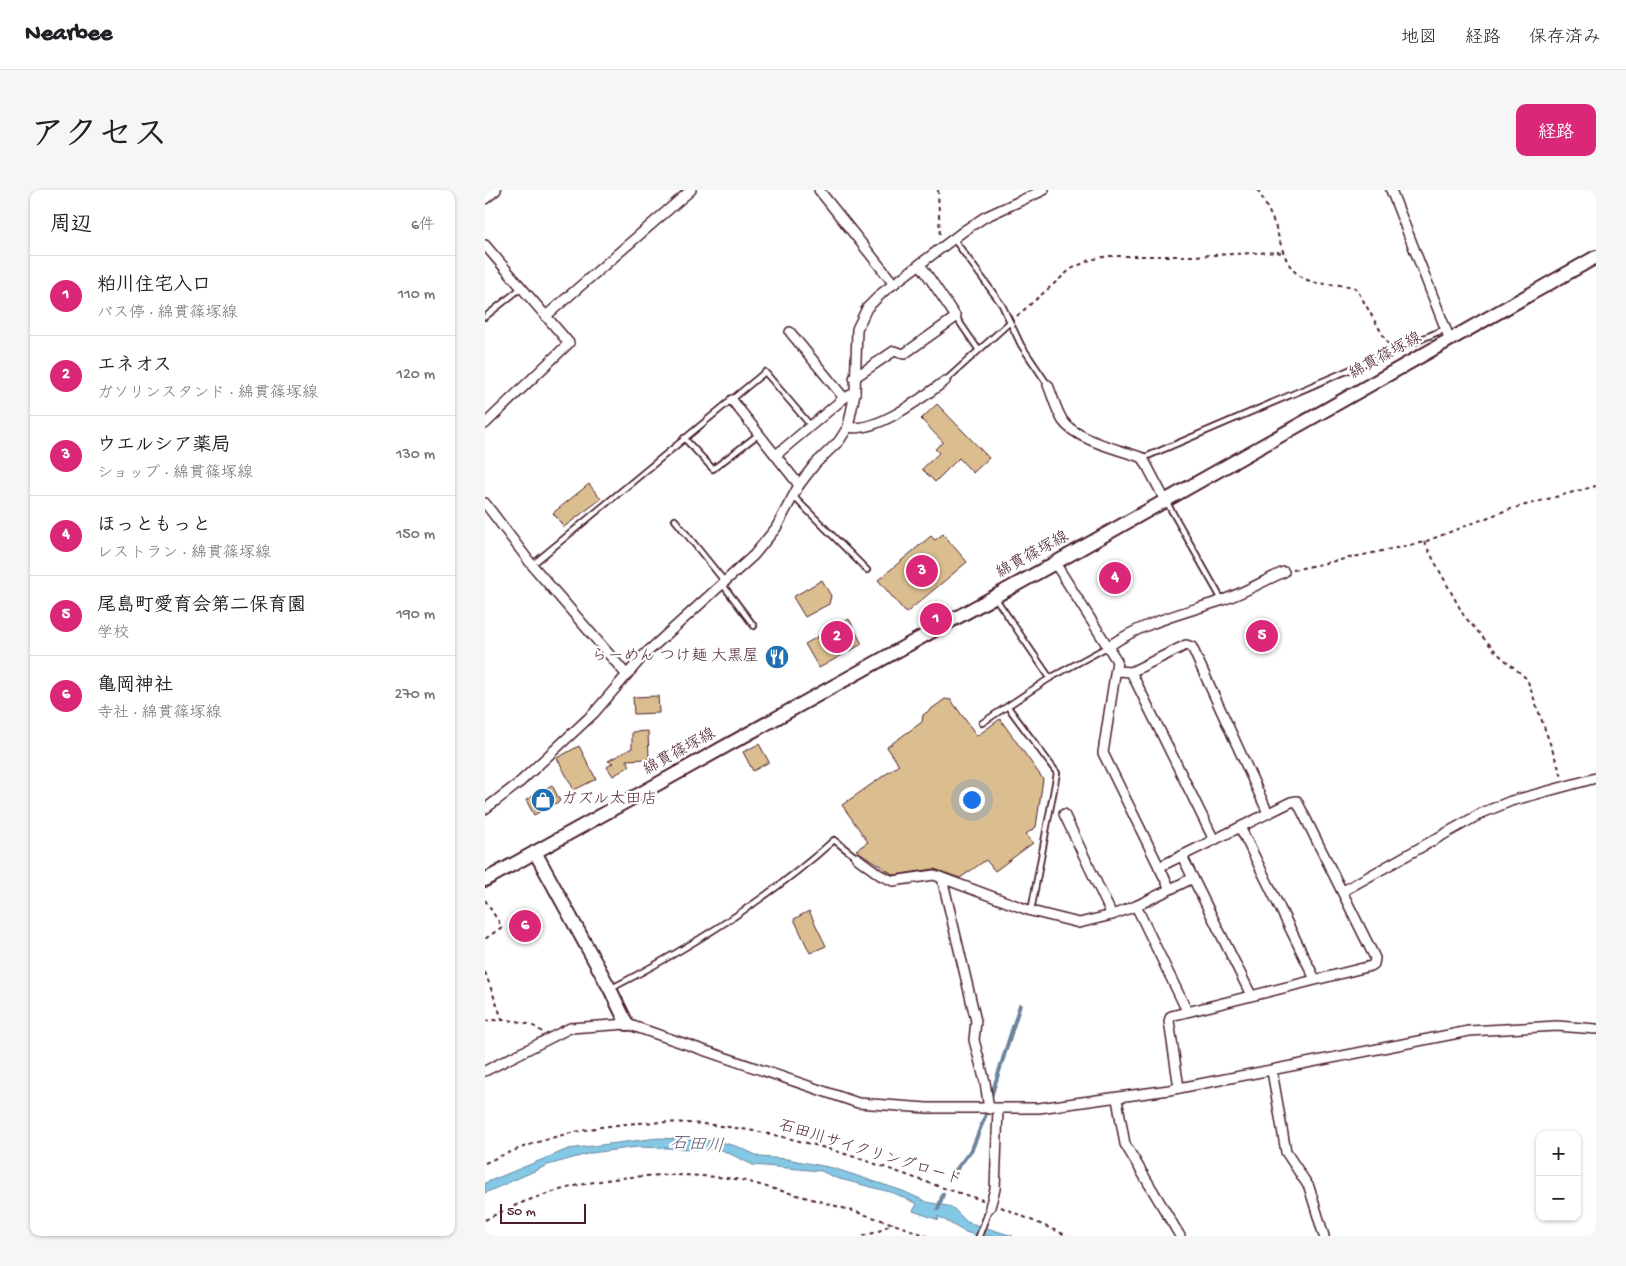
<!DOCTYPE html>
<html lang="ja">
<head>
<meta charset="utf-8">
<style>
  :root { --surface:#fff; --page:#f6f6f6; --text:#202124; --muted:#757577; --line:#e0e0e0; --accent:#db2777 }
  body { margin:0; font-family:"Gochi Hand","Klee One",sans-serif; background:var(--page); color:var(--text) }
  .controls { position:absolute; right:15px; bottom:15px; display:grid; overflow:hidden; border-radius:10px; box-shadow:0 1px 4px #0004 }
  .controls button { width:45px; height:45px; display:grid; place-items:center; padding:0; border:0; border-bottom:1px solid var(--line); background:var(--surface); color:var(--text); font:25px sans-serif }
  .scale { position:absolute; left:15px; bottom:12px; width:86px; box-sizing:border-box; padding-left:5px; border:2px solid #4a1f2b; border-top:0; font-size:14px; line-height:18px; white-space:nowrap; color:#4a1f2b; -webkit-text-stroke:4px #fff; paint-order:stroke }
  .you { position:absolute; left:486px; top:609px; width:18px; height:18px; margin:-12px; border:4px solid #fff; border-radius:50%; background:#1a73e8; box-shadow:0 0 0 8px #1a73e833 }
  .badge { display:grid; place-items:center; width:32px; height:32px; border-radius:50%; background:var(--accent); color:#fff; font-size:16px; font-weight:700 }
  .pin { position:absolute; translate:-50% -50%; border:2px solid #fff; box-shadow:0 1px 5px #0006 }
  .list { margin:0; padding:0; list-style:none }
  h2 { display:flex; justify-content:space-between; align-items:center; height:65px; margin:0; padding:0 20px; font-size:21px }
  h2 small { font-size:16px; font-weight:400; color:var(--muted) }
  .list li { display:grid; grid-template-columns:32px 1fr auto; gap:15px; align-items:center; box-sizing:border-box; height:80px; padding:0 20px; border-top:1px solid var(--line) }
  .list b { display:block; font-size:19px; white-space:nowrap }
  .list p { margin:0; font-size:16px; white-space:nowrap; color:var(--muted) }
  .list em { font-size:16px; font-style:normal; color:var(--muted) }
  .map { position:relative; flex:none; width:1111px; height:1046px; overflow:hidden; border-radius:10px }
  header { display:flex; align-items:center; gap:30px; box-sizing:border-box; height:70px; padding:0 25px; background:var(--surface); border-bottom:1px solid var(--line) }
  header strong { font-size:24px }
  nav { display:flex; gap:28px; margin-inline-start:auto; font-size:18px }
  .intro { display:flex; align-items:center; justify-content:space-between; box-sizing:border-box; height:120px; padding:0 30px }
  h1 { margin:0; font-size:35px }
  .button { padding:12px 22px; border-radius:10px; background:var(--accent); color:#fff; font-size:18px; font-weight:700 }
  main { display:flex; gap:30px; padding:0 30px }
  aside { flex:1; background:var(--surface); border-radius:10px; box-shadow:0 1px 4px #0004 }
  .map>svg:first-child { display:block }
</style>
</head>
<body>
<header>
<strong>Nearbee</strong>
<nav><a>地図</a><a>経路</a><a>保存済み</a></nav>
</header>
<div class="intro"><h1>アクセス</h1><a class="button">経路</a></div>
<main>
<aside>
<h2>周辺<small>6件</small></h2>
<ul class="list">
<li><span class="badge">1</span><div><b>粕川住宅入口</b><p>バス停 · 綿貫篠塚線</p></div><em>110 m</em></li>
<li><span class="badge">2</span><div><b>エネオス</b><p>ガソリンスタンド · 綿貫篠塚線</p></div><em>120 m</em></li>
<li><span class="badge">3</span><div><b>ウエルシア薬局</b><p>ショップ · 綿貫篠塚線</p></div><em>130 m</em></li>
<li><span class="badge">4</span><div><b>ほっともっと</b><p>レストラン · 綿貫篠塚線</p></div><em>150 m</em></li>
<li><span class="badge">5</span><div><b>尾島町愛育会第二保育園</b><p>学校</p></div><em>190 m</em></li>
<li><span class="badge">6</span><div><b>亀岡神社</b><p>寺社 · 綿貫篠塚線</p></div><em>270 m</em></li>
</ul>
</aside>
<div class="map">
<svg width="1111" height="1046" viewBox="0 0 1111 1046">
  <rect width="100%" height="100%" fill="#fff"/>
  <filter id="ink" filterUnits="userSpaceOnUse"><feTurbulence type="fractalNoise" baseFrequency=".02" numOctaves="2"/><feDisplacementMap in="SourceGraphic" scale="10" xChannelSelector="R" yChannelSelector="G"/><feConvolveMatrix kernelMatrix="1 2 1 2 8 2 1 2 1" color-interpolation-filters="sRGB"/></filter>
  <g filter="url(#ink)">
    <polygon fill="#83c8e5" stroke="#6c849b" points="173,948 232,951 254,957 275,967 302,969 348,978 418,1001 442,1012 467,1017 482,1032 528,1046 492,1046 478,1041 453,1026 454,1030 428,1021 432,1014 409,1003 351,988 336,981 268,975 237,960 153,957 106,963 63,975 0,1003 0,993 83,959"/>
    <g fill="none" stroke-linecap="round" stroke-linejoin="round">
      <g stroke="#6c849b" stroke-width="4">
        <polyline points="505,910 535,815"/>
        <polyline points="464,989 487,959 503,919"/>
        <polyline points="453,1019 458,1004"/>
      </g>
    </g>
    <g fill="#dbbe8f" stroke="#4a1f2b">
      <polygon points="452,214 504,268 488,283 474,268 450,292 437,279 454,263 450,259 458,252 436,229"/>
      <polygon points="104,294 116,309 79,337 68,323"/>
      <polygon points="458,344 482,372 421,423 393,390 446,346 450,350"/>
      <polygon points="337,390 346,406 344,414 320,427 308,407"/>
      <polygon points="364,429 377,454 334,478 320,454"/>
      <polygon points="173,506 174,523 149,524 148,507"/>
      <polygon points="460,509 466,510 492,546 515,529 558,589 551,637 541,644 548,653 510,681 501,670 475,688 449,679 409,685 371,660 383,652 357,615 414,575 402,557 437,532 438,525"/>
      <polygon points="163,541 164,569 141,570 145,576 128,586 122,577 128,573 123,571 147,558 147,542"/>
      <polygon points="274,554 284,572 268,581 258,562"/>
      <polygon points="94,556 111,589 89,600 72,568"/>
      <polygon points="67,595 75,611 49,625 41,610"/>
      <polygon points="324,721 341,756 325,763 309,729"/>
    </g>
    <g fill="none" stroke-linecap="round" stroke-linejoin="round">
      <g stroke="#4a1f2b" stroke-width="8">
        <g id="lane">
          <polyline points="468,48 517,115 536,155 563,195"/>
          <polyline points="0,127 36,98"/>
          <polyline points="471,127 493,159"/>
          <polyline points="460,191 525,132"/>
          <polyline points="199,248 228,279 274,244"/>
          <polyline points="658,268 960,139"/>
          <polyline points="308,306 382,380"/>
          <polyline points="681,311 737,410"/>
          <polyline points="190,330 240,392"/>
          <polyline points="47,375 280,182 326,236"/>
          <polyline points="238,395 269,436"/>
          <polyline points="511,409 565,488"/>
          <polyline points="523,517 572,583 546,721"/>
          <polyline points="497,533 565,488 624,456"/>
          <path d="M127,798C206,757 283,710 349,650L372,668"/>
          <polyline points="494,1046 505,1017"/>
        </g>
      </g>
      <g stroke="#4a1f2b" stroke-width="12">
        <g id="street">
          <polyline points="334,0 409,94"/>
          <polyline points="906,0 965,150"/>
          <polyline points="0,9 11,0"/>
          <polyline points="0,55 84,153 0,234"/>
          <polyline points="62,125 206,0"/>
          <polyline points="305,142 359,208"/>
          <polyline points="369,188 409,161 419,164 471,127 435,74"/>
          <path d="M563,195C568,207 571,220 578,231C591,250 636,260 658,268L680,310"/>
          <polyline points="247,210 314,295"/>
          <path d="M363,237C392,243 438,207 460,191"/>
          <polyline points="291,265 359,208 370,203"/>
          <polyline points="0,313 47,375 141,484"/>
          <polyline points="570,373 632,471 618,563 685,699"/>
          <path d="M624,456C659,432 696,424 735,411C757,404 778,391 799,382"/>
          <polyline points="632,481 646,482 701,455 707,457 783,623"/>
          <polyline points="646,482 729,650"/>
          <polyline points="0,619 34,593 109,523 159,465 269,365 291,338 314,295 330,274 354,251 363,237 370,203 372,139 382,118 398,102 480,40 500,27 559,0"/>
          <polyline points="579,624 627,725"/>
          <polyline points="755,637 830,789"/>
          <polyline points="697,666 766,805"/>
          <polyline points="372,668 395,685 408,691 449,685 546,721 594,733 627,725 651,716 708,688"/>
          <polyline points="674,677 806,612 812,611 890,768 889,774 886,776 686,826 684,831 694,898"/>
          <polyline points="457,688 491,831 489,850 500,892 504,919"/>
          <polyline points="858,701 997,623 1026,611 1111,588"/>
          <polyline points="651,716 702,821"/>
          <polyline points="0,881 85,838 142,834 373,913 442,918 554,918 684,900 984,841 1072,836 1111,839"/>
          <polyline points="787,881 801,962 824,997 839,1046"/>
          <polyline points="632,909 640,954 695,1046"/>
          <polyline points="505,1017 510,999 513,919"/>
        </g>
      </g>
      <g stroke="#4a1f2b" stroke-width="16">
        <g id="secondary">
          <polyline points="50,662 125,799 142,834"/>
          <polyline points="0,690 570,373 1111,67"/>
        </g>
      </g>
      <g stroke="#4a1f2b" stroke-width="2" stroke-dasharray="4 4" stroke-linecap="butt">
        <polyline points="453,0 455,47"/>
        <path d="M773,0C779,11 785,23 790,35C797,56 800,83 825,91C840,96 856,93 871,98L903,154"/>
        <polyline points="532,126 586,79 605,70 623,66 706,66 792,62 799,64"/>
        <polyline points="939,352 979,426 1012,463 1042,489 1077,587"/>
        <polyline points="808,380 939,352 1022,320 1111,296"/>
        <polyline points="0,710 17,737 0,749"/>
        <polyline points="0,782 17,829"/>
        <path d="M0,831C18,829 43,829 57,842"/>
        <path d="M0,973C118,918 225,924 347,960C398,975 447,996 498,1010"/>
        <polyline points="516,1017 583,1046"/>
        <path d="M0,1030C74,990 159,979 242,988C260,989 279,997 297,1001C346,1014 394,1028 442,1046"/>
        <polyline points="378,1046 392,1042 408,1033"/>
      </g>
      <use href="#lane" stroke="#fff" stroke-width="4.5"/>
      <use href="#street" stroke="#fff" stroke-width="9"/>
      <use href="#secondary" stroke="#fff" stroke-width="12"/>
    </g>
  </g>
  <defs>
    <g id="restaurant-disc" transform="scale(1.25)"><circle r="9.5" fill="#1f6fb2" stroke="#fff"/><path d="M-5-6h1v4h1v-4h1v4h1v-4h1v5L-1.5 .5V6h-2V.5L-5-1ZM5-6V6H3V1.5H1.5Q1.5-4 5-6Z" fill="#fff"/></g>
    <g id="shop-disc" transform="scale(1.25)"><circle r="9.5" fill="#1f6fb2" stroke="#fff"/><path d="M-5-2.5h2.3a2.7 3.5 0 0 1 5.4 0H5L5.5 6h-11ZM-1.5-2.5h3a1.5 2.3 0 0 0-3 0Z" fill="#fff"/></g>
  </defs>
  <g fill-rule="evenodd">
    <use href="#restaurant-disc" x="292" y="467"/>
    <use href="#shop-disc" x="58" y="610"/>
  </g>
  <g text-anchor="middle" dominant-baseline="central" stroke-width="4.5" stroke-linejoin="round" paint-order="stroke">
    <g font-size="16" fill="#4a1f2b" stroke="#fff">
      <text transform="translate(901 167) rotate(-29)">綿貫篠塚線</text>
      <text transform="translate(548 366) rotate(-29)">綿貫篠塚線</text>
      <text transform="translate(195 563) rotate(-29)">綿貫篠塚線</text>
      <text transform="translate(385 964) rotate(17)">石田川サイクリングロード</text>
    </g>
    <g font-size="16" fill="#4a1f2b" stroke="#fff" text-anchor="end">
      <text x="274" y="467">らーめん つけ麺 大黒屋</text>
      <text x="76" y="610" text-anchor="start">ガズル太田店</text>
    </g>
    <g font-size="18" font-style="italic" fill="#5e5a6c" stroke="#fff">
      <text transform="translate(212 956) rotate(4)">石田川</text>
    </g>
  </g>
</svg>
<div class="controls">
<button>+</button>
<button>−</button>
</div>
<div class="scale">50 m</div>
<div class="you"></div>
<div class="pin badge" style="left:451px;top:429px">1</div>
<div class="pin badge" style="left:352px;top:447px">2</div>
<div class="pin badge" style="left:437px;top:381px">3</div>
<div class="pin badge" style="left:630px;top:388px">4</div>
<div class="pin badge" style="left:777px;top:446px">5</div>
<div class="pin badge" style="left:40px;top:736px">6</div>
</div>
</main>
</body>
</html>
